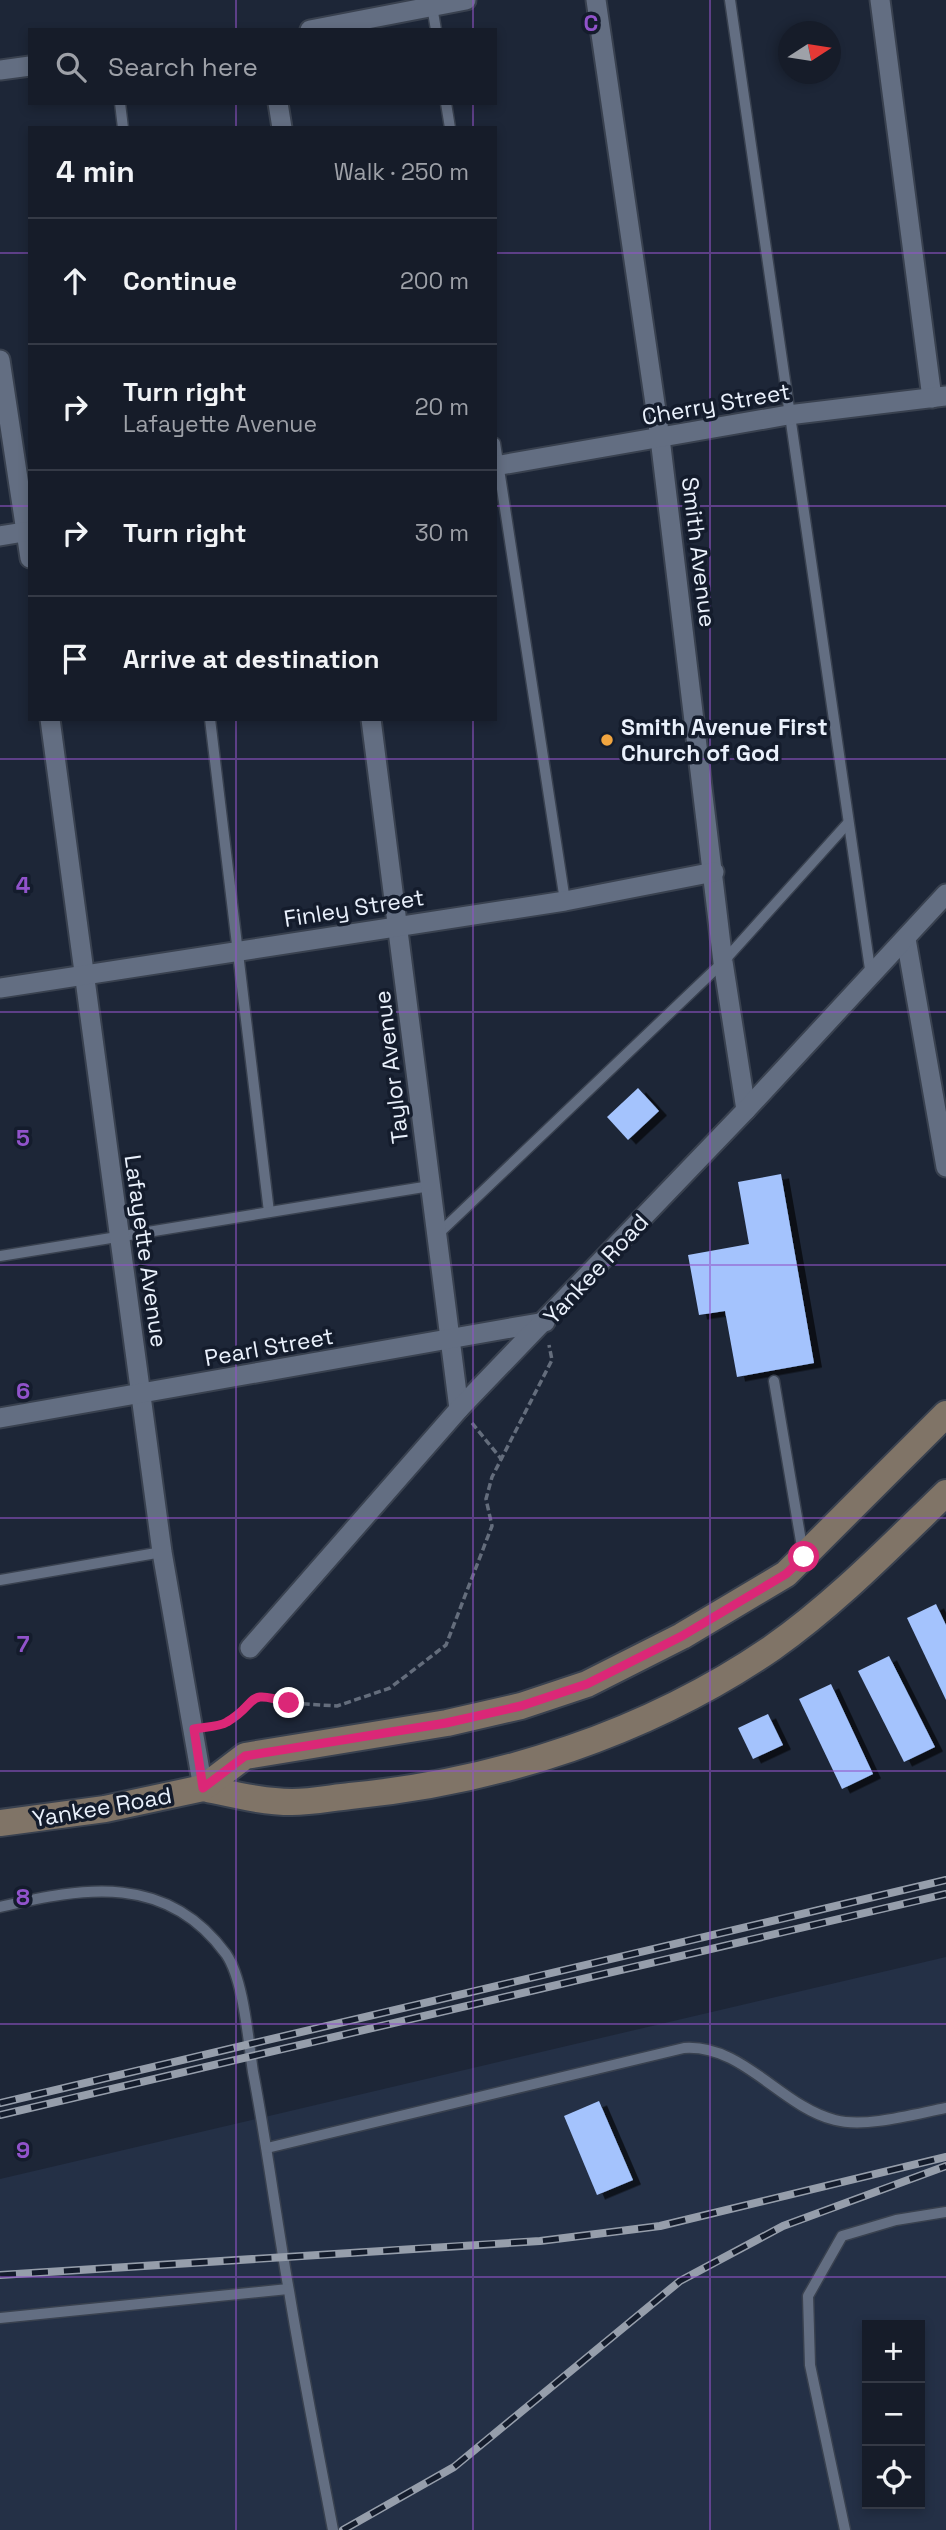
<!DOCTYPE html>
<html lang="en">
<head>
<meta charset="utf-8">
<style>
  :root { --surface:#161c29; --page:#232935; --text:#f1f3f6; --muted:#9ea1a8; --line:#353a46 }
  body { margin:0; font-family:"Space Grotesk",sans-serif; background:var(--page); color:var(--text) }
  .controls { position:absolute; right:21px; bottom:21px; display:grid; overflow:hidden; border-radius:0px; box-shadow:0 4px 10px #0003 }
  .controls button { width:63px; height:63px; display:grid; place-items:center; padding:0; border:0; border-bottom:2px solid var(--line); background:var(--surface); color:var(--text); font:35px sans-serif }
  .compass { position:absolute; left:778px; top:21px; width:63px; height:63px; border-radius:50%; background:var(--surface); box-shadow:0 4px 10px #0003; rotate:78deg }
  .stop { position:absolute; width:21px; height:21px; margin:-16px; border:5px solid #db2777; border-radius:50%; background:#fff }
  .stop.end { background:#db2777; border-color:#fff; box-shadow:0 2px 7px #0008 }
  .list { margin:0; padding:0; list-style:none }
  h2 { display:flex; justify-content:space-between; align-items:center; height:91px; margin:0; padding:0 28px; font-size:30px }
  h2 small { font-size:23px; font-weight:400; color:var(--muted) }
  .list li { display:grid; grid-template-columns:46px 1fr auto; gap:21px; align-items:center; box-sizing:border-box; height:126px; padding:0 28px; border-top:2px solid var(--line) }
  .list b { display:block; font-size:26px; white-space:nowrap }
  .list p { margin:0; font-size:23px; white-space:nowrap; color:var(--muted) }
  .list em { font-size:23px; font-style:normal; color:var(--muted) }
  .icon { flex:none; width:38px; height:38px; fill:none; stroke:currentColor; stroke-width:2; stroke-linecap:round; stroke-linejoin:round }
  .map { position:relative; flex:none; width:946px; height:2530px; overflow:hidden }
  .search { position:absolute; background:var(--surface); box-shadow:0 4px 10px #0003; left:28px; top:28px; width:469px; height:77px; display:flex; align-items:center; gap:18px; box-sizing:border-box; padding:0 24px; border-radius:0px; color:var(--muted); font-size:26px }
  .panel { position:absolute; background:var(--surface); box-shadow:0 4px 10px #0003; left:28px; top:126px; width:469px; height:595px; border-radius:0px }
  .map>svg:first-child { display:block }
</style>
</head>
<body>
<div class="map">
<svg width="946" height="2530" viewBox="0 0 946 2530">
  <defs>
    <filter id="shadow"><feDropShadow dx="8" dy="4.5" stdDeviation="0" flood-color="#0009"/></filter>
  </defs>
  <rect width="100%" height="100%" fill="#1d2637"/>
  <path fill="#243046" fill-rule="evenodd" d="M946,1957V2530H0V2179ZM867,2325H920V2504H867Z"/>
  <g fill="#a4c3fd" filter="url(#shadow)">
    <polygon points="638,1088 659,1111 628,1140 607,1117"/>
    <polygon points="781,1174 814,1363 737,1377 725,1311 699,1315 688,1255 749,1244 738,1182"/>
    <polygon points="936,1604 946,1625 946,1700 907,1618"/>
    <polygon points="889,1656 935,1747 904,1762 858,1671"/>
    <polygon points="831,1684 873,1774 842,1789 799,1699"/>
    <polygon points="768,1714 783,1745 753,1759 738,1728"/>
    <polygon points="599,2101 633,2180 597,2195 564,2116"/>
  </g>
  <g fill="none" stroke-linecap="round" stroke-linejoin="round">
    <g stroke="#39414f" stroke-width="13">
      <g id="lane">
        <polyline points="730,0 871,976"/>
        <polyline points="432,6 436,30"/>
        <polyline points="120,103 123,128"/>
        <polyline points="446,103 450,128"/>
        <polyline points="495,443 565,901"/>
        <polyline points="210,719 269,1212"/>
        <polyline points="436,1236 723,962 848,823"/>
        <polyline points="0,1256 430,1186"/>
        <polyline points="774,1381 803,1553"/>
        <polyline points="0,1580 162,1552"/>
        <path d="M0,1907C84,1887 167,1873 226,1954C244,1980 248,2040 253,2072C267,2145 276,2218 289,2291C302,2371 318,2450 333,2530"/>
        <path d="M267,2148L684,2048C743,2044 780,2106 835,2120C866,2128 915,2114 946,2108"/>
        <polyline points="0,2318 288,2289"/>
        <polyline points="845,2530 810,2365 808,2296 842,2236 896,2220 946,2212"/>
      </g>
    </g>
    <g stroke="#39414f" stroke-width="23">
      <g id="street">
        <polyline points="596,0 660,438 723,962 746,1110"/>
        <polyline points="880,0 932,398"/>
        <polyline points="310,30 466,0"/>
        <polyline points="0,70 30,66"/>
        <polyline points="278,103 282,128"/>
        <polyline points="0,360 30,558"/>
        <polyline points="495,466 788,415 946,396"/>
        <polyline points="0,536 30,531"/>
        <polyline points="50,719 162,1552 203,1788"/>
        <polyline points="371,719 459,1409"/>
        <polyline points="906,939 946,1167"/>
        <polyline points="0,988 565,901 714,872"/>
        <polyline points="0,1418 545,1322"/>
        <polyline points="250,1648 459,1409 746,1110 946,894"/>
      </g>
    </g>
    <g stroke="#39414f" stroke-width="30">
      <g id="secondary">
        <path d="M203,1788C232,1794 262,1802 292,1802C311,1802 331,1798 350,1796C498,1782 648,1733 772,1648C835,1604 891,1546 946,1493"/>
        <polyline points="0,1823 105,1809 203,1788 245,1756 447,1723 521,1706 587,1684 682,1636 786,1574 946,1414"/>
      </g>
    </g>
    <g stroke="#646d7c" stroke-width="3.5" stroke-dasharray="7 3.5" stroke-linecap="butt">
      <polyline points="472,1423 502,1460"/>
      <polyline points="210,1726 226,1723 253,1697 266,1695 289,1703 337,1706 390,1688 446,1645 492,1526 486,1499 492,1477 552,1360 549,1345"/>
    </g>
    <use href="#lane" stroke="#636e82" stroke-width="10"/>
    <use href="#street" stroke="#636e82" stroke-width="19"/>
    <use href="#secondary" stroke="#807467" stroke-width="26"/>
    <g stroke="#969eab" stroke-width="8">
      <g id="rail">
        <polyline points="0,2103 946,1880"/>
        <polyline points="0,2115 946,1894"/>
        <polyline points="0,2275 540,2241 660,2226 946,2157"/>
        <polyline points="343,2530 454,2467 680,2281 783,2226 946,2166"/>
      </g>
    </g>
    <use href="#rail" stroke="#141c2c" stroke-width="5" stroke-dasharray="16" stroke-linecap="butt"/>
  </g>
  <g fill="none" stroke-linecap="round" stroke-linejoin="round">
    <path stroke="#db2777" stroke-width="9" d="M289,1703C243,1688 260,1703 227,1722C219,1727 204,1727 194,1729L203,1788L245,1756L446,1723L521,1706L587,1684L682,1636L786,1574L804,1557"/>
  </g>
  <path fill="none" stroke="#9153cb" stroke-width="2" stroke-opacity="0.55" d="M236,0V30M473,0V30M710,0V2530M236,103V128M473,103V128M0,253H30M495,253H946M0,506H30M495,506H946M236,719V2530M473,719V2530M0,759H946M0,1012H946M0,1265H946M0,1518H946M0,1771H946M0,2024H946M0,2277H946"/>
  <circle fill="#f1a540" stroke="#141c2c" stroke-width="2.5" cx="607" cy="740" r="7"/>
  <g text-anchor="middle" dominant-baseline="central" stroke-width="7" stroke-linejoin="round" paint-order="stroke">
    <g font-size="23" fill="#eaf1fc" stroke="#141c2c">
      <text transform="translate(716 404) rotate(-10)">Cherry Street</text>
      <text transform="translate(699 552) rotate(83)">Smith Avenue</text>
      <text transform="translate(354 908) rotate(-9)">Finley Street</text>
      <text transform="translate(391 1067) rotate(-97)">Taylor Avenue</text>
      <text transform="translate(146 1251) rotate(82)">Lafayette Avenue</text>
      <text transform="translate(596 1269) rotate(-47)">Yankee Road</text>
      <text transform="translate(269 1347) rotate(-10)">Pearl Street</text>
      <text transform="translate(102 1807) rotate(-10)">Yankee Road</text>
    </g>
    <g font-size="23" font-weight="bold" fill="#eaf1fc" stroke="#141c2c" text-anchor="start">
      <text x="621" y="727">Smith Avenue First<tspan x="621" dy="26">Church of God</tspan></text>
    </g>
  </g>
  <g font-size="23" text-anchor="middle" font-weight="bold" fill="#9153cb" stroke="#141c2c" stroke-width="7" stroke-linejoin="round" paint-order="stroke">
    <text x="591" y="31">C</text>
    <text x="23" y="893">4</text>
    <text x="23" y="1146">5</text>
    <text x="23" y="1399">6</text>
    <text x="23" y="1652">7</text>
    <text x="23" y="1905">8</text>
    <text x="23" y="2158">9</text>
  </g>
</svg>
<div class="controls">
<button>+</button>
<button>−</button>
<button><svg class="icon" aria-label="locate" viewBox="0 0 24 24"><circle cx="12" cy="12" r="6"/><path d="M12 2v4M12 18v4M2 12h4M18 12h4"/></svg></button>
</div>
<svg class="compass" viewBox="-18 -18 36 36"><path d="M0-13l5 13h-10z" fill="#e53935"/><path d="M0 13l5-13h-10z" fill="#9ea1a8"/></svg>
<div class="stop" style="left:804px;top:1557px"></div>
<div class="stop end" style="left:289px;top:1703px"></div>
<div class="search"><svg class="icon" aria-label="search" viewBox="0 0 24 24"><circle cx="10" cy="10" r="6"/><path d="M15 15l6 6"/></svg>Search here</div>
<section class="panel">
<h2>4 min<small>Walk · 250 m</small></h2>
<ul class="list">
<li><svg class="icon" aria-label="ahead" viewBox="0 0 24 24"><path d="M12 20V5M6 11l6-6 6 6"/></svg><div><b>Continue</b></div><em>200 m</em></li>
<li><svg class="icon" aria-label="right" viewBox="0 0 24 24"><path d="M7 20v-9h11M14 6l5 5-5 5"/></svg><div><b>Turn right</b><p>Lafayette Avenue</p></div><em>20 m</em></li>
<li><svg class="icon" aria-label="right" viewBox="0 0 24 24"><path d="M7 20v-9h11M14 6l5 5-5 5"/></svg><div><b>Turn right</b></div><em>30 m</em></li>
<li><svg class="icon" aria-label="arrive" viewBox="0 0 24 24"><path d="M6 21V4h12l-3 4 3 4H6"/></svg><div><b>Arrive at destination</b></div></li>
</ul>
</section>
</div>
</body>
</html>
